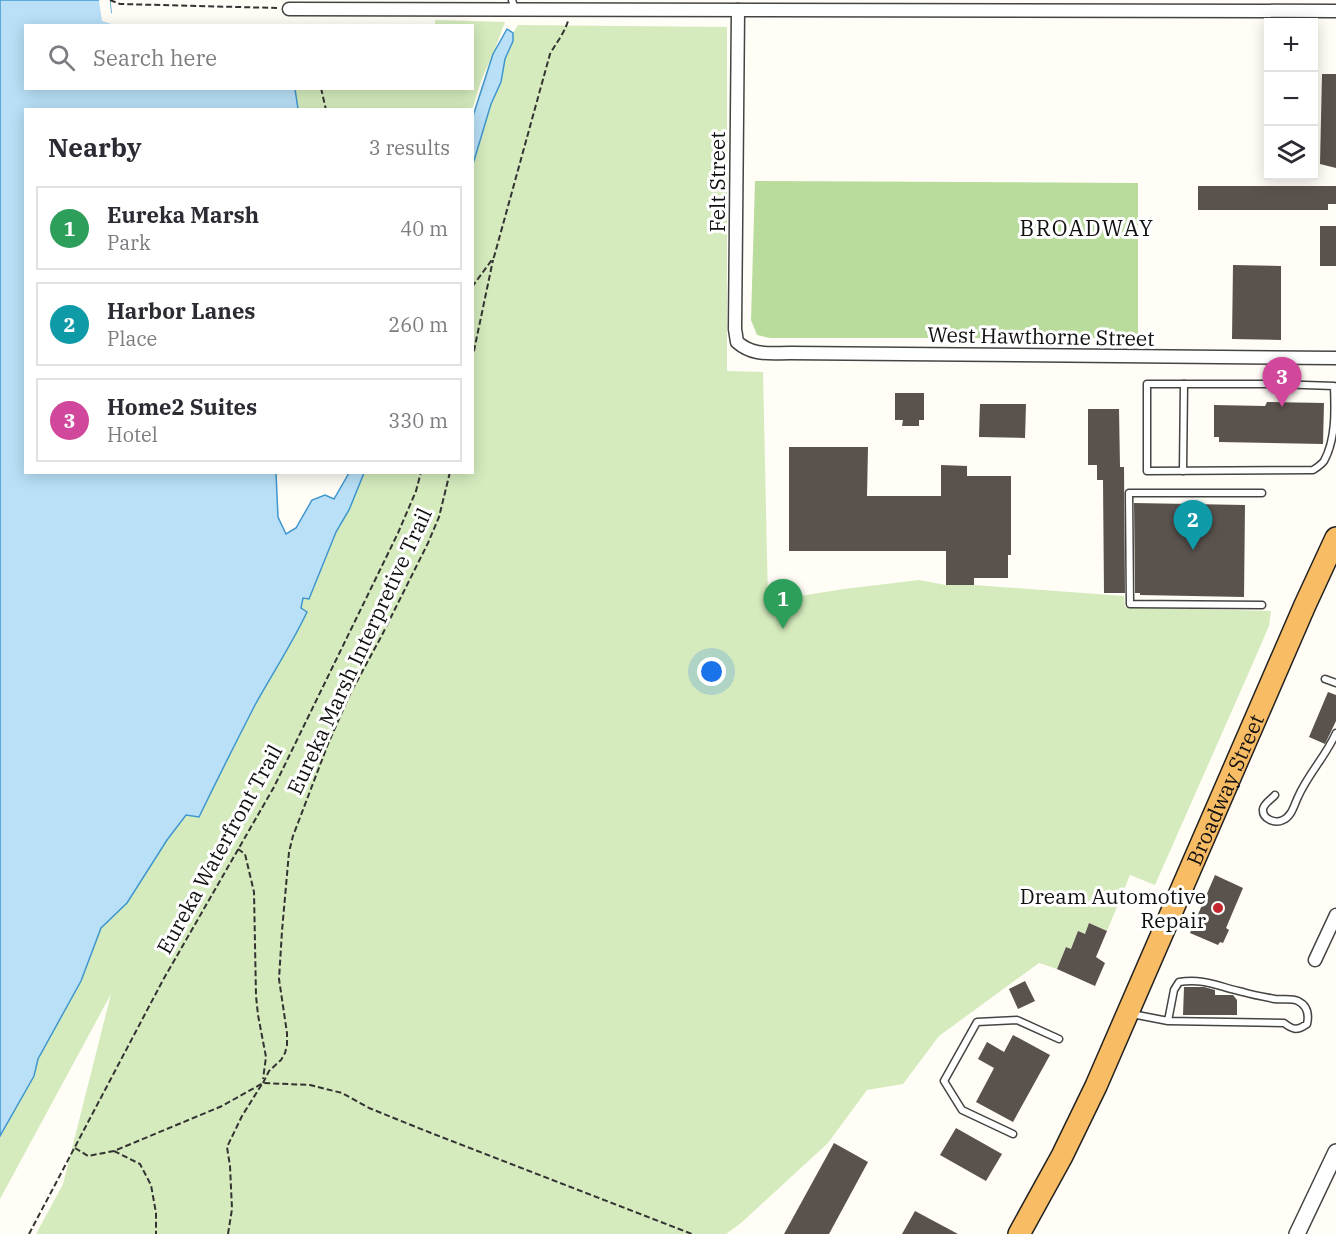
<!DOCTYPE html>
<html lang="en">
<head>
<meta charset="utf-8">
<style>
  :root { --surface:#fff; --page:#f7f7f7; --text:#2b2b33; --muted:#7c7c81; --line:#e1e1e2; --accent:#c4262e }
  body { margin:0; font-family:"IBM Plex Serif",serif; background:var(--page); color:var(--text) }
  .controls { position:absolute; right:18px; top:18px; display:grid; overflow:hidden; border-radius:0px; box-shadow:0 3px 15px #0003 }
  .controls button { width:54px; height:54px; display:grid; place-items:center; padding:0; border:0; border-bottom:2px solid var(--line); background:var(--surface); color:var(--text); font:30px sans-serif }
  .you { position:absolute; left:712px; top:672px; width:21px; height:21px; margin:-15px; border:4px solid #fff; border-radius:50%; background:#1a73e8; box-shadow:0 0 0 9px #1a73e833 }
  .badge { display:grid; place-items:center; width:39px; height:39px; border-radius:50%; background:var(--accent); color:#fff; font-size:20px; font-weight:700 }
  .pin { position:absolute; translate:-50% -50px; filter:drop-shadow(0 2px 3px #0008) }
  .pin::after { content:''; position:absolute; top:32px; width:21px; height:18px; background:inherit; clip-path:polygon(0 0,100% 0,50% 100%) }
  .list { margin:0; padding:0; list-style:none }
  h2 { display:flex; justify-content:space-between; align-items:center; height:78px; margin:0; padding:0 24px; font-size:26px }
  h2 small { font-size:20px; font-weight:400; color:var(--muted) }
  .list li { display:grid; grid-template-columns:39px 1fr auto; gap:18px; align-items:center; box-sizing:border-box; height:84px; margin:0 12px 12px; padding:0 12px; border:2px solid var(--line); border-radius:0px }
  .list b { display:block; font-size:22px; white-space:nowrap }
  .list p { margin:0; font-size:20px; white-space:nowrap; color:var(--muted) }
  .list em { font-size:20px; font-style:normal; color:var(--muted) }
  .icon { flex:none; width:33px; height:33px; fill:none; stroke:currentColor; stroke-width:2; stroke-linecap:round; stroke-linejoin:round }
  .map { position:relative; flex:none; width:1336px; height:1234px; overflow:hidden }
  .search { position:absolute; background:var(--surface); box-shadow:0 3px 15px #0003; left:24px; top:24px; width:450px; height:66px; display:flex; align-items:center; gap:15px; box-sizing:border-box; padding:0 21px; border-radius:0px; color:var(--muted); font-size:22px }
  .panel { position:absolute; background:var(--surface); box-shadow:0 3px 15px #0003; left:24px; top:108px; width:450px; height:366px; border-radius:0px }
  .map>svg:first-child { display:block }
</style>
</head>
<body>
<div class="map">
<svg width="1336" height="1234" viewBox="0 0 1336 1234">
  <rect width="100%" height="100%" fill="#fffdf5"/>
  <polygon fill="#d5ebbd" points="0,0 26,26 26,472 278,517 286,534 296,528 312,500 325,495 334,499 349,473 472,472 472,116 491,58 481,81 472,110 293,109 293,89 472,88 472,26 435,25 435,20 505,22 494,51 507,29 513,33 518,25 727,27 727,371 763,372 768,601 844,589 919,580 946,585 974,585 1124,596 1125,607 1271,611 1269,626 1253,663 1155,885 1130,875 1107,931 1089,923 1085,934 1078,932 1071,949 1066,947 1057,969 1039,963 939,1036 903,1084 867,1090 828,1143 741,1223 726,1234 36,1234 63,1184 111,994 0,1199"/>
  <polygon fill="#b9dc9c" points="755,181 1138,183 1138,338 770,338 757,335 751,320"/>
  <g fill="#b9e0f7" stroke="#3f96cf" stroke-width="1.5">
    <path d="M0,0H110L111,13L114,20L262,25L26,26V88L295,89L298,109L26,110V472L276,473L278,517L286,534L296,528L312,500L325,495L334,499L349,473H364L349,510L336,532L309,599L303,598L301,608L307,612C292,644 272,674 255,705C236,742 217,780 199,817L186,815L167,840L127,903L101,928L81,981L38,1059L34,1076L0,1136Z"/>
    <polygon points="507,29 513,33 513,41 505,59 501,82 491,104 473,164 473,116 493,54"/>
  </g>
  <polygon fill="#fffdf5" points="99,0 110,0 111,13 115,15 116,17 253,19 263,23 265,26 115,25 102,21"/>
  <g fill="#5a524d">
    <polygon points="1322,74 1336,74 1336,168 1320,164"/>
    <polygon points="1198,186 1336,186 1336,204 1328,204 1328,210 1198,210"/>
    <rect x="1320" y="226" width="16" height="40"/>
    <polygon points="1233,265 1281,266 1281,340 1232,339"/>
    <polygon points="895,393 924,393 924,420 919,420 919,426 902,426 903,420 895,420"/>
    <polygon points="1267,402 1324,403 1323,444 1219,442 1219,437 1214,437 1214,405 1265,406"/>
    <polygon points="980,404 1026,404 1025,438 979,437"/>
    <polygon points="1088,409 1119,409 1120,467 1124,467 1125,593 1104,593 1103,480 1097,480 1097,465 1088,465"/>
    <polygon points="789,447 868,447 867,496 941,496 941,465 967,466 967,476 1011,476 1011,555 1008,555 1008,578 974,578 974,585 946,585 946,551 789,551"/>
    <polygon points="1134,503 1245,505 1244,597 1140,595 1140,593 1135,593"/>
    <polygon points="1328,692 1336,695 1336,721 1325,744 1309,737"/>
    <polygon points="1215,875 1243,888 1226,928 1229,930 1223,943 1220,942 1218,945 1190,933"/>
    <polygon points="1089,923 1107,931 1096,957 1105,963 1095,986 1057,969 1066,947 1071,949 1078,931 1085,934"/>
    <polygon points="1025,981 1035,1001 1018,1009 1009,989"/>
    <polygon points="1184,987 1204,987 1215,990 1215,995 1233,995 1237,1000 1237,1015 1183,1015"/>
    <polygon points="1013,1035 1050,1055 1013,1122 976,1102 994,1068 978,1059 987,1042 1004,1052"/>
    <polygon points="956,1128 1002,1154 986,1181 940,1155"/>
    <polygon points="834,1143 868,1162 829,1234 784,1234"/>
    <polygon points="915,1211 958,1234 902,1234"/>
  </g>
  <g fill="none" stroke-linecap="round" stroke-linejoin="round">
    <g stroke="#444" stroke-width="9">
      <g id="service">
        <polyline points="512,0 515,9"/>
        <path d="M1275,384L1334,386C1335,411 1336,439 1324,461C1321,465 1316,468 1313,470L1147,471V384H1275V358"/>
        <polyline points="1183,471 1184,384"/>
        <polyline points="1262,605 1130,604 1129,493 1262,493"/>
        <polyline points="1325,679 1336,683"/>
        <path d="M1275,795C1272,799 1264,803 1263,809C1262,819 1275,824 1283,820C1292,816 1294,805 1298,797C1308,774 1326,756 1336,733"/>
        <path d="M1132,1014L1168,1021L1284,1023C1293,1030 1297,1031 1307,1024C1309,1015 1308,1006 1298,1001C1292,998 1282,1000 1275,999C1264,997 1253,995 1243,992C1219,987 1205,978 1179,982L1174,990L1168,1021"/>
        <polyline points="1013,1134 962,1110 944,1081 977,1022 1017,1020 1059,1039"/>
      </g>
    </g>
    <g stroke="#444" stroke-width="15">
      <g id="minor">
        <polyline points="289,9 1336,11"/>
        <path d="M738,10L735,329L737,342C753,356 769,353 790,353L1336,358"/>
        <polyline points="1315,960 1336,915"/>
      </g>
    </g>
    <g stroke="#444" stroke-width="18">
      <polyline id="tertiary" points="1297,1234 1336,1152"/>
    </g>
    <g stroke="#222" stroke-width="24">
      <g id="trunk">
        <path id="s1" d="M1019,1234L1062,1156L1096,1086L1305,605L1336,538"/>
      </g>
    </g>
    <g stroke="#333" stroke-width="2" stroke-dasharray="6 3" stroke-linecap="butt">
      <polyline points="110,0 120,4 277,8"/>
      <polyline points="321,88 326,110"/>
      <path d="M472,287L494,257L550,54C556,43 564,34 568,21"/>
      <polyline points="472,360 493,260"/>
      <polyline points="238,849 245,854 254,892 256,996 258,1015 266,1057 263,1079"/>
      <polyline points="263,1083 269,1071 281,1060 285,1053 287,1045 287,1033 279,979 282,931 289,852 293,836 328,744 350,694 381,637 428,543 439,517 450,472"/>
      <polyline points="75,1148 88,1156 114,1151 222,1106 263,1083 310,1085 342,1093 369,1108 431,1133 692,1234"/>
      <polyline points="114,1151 140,1164 151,1185 156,1213 156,1234"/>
      <polyline points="29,1234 163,980 274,787 398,533 416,491 421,472"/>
      <polyline points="228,1234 232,1209 230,1166 227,1147 242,1116 262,1084"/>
    </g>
    <use href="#service" stroke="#fff" stroke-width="6"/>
    <use href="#minor" stroke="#fff" stroke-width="12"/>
    <use href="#tertiary" stroke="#fff" stroke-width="15"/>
    <use href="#trunk" stroke="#f7bc64" stroke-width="21"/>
  </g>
  <circle fill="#c4262e" stroke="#fff" stroke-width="2" cx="1218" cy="908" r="6"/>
  <g text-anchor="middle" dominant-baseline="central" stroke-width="6" stroke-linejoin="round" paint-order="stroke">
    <g font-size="21" fill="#111" stroke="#fff">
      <text transform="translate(717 182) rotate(-90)">Felt Street</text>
      <text transform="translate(1041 336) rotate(1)">West Hawthorne Street</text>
      <text transform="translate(359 651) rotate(-65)">Eureka Marsh Interpretive Trail</text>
      <text stroke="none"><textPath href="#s1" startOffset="490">Broadway Street</textPath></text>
      <text transform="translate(219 849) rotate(-61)">Eureka Waterfront Trail</text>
    </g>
    <g font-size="21" fill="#111" stroke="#fff" text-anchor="end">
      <text x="1206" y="896">Dream Automotive<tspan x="1206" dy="24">Repair</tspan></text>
    </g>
    <g font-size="22" letter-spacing="1.5" fill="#111" stroke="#fff">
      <text x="1087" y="227">BROADWAY</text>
    </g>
  </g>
</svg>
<div class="controls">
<button>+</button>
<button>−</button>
<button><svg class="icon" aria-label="layers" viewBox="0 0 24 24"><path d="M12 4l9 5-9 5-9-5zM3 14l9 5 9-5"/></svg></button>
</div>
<div class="you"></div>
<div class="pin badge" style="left:783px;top:629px;background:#2e9e5b">1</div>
<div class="pin badge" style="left:1193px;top:550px;background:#0f9aa8">2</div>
<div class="pin badge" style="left:1282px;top:407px;background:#d1479c">3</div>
<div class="search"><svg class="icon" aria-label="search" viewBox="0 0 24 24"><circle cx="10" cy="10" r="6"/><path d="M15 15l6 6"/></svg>Search here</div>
<section class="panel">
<h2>Nearby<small>3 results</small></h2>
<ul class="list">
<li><span class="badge" style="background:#2e9e5b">1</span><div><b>Eureka Marsh</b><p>Park</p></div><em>40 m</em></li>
<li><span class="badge" style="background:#0f9aa8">2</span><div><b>Harbor Lanes</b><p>Place</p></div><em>260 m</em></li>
<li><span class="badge" style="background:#d1479c">3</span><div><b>Home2 Suites</b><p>Hotel</p></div><em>330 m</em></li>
</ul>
</section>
</div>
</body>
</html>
